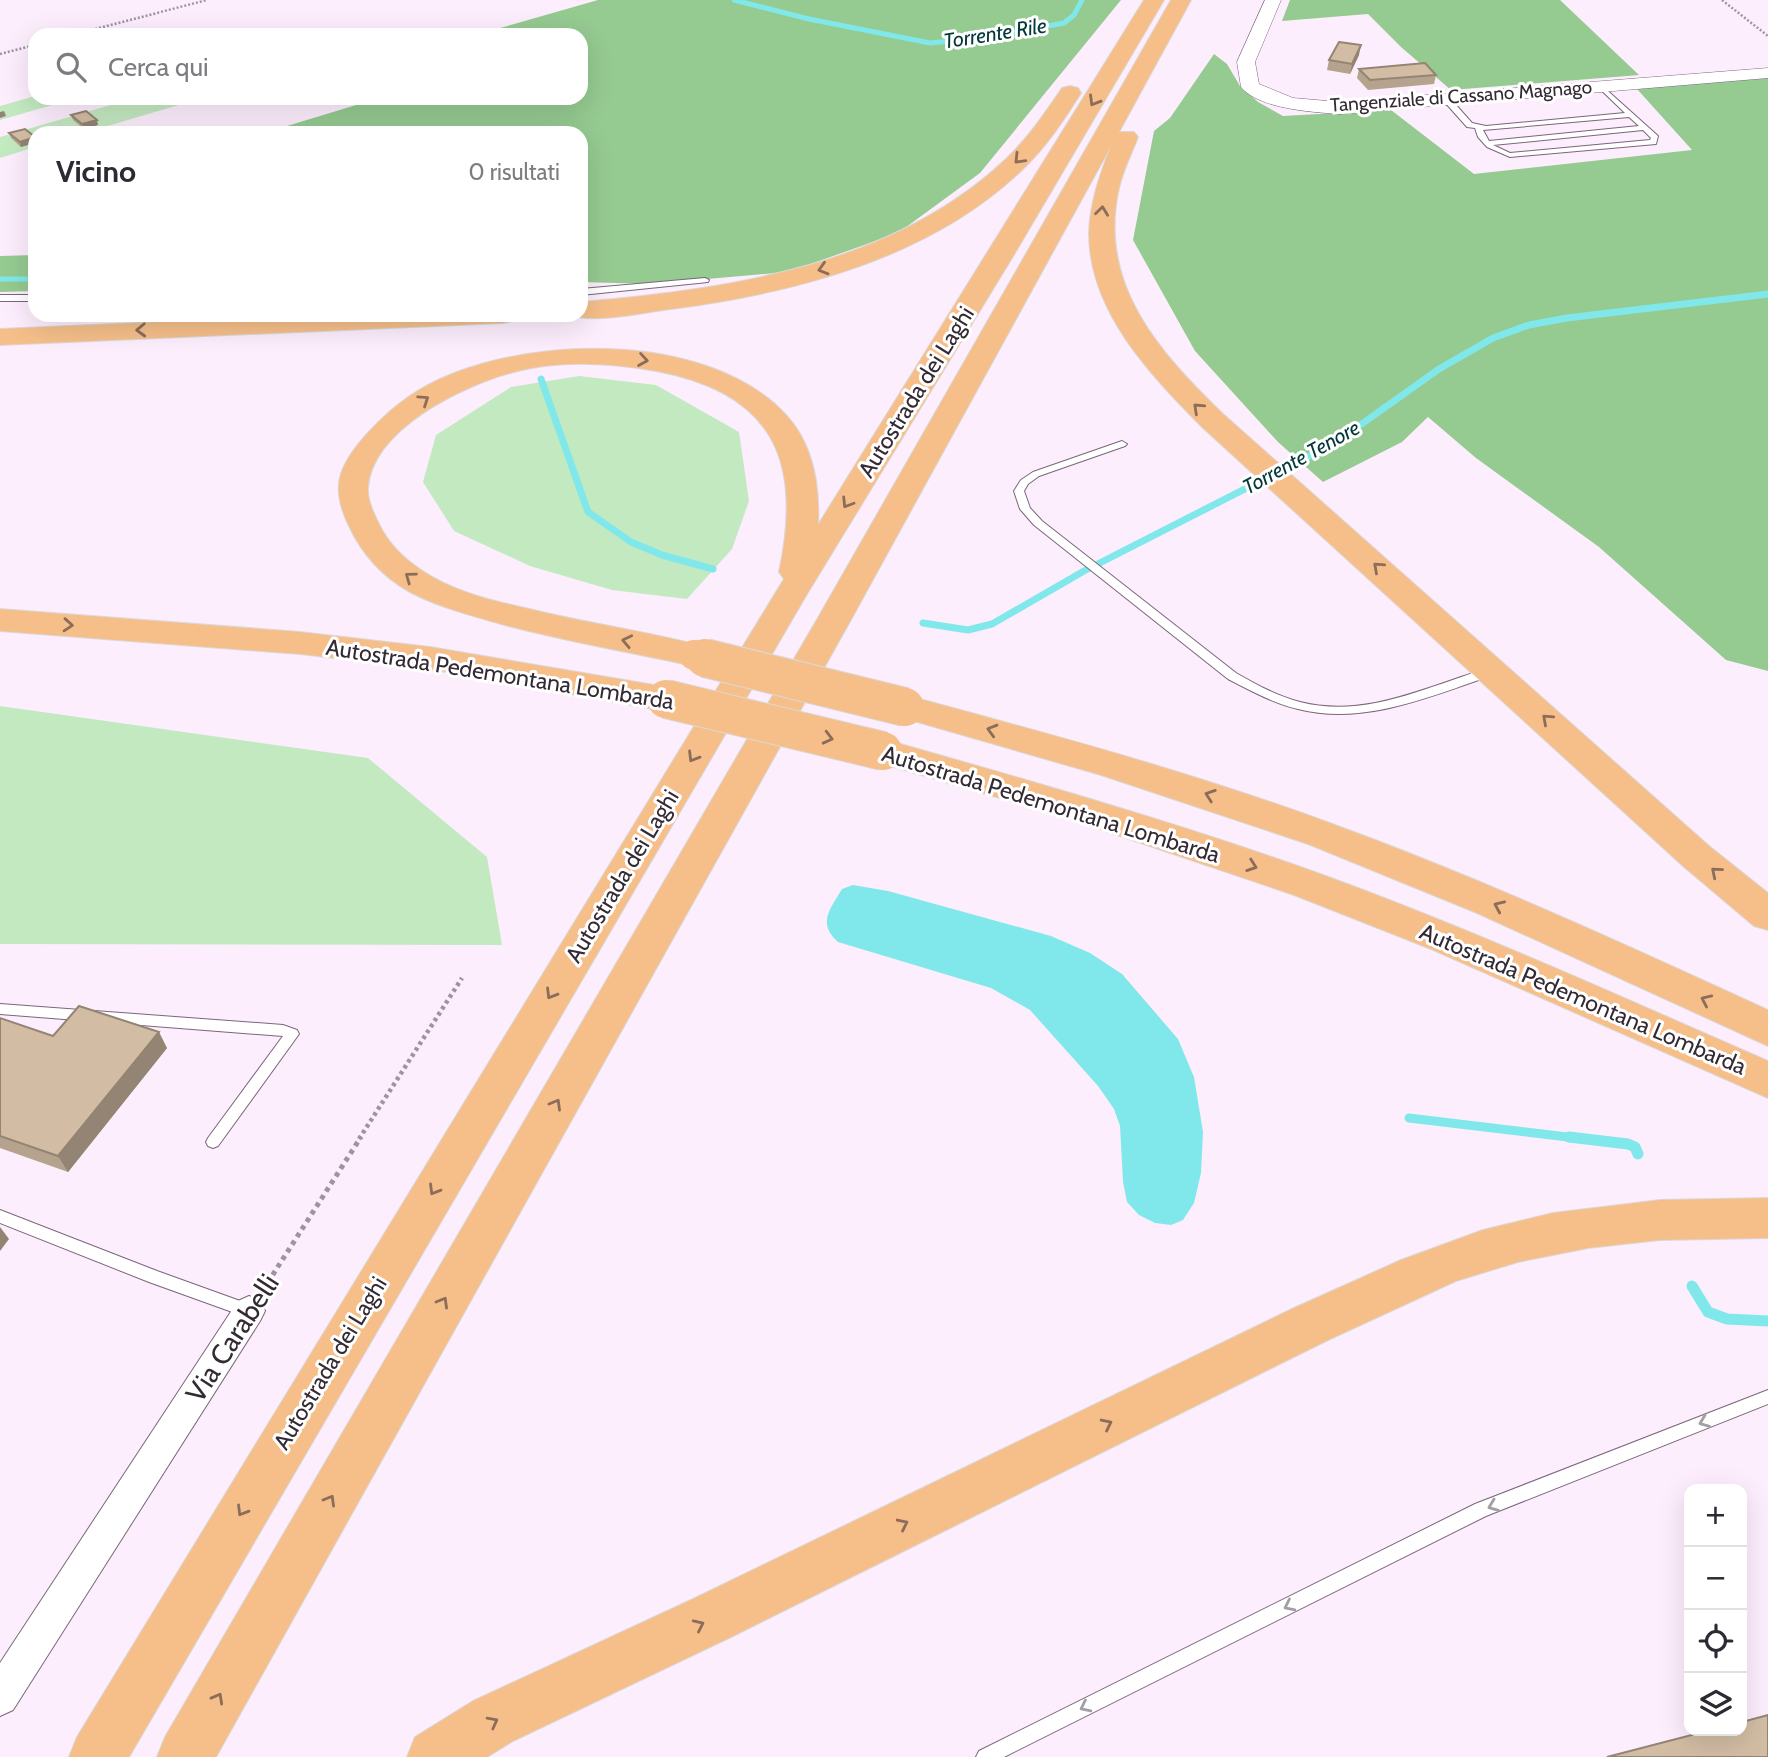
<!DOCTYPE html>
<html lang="it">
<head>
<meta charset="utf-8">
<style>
  :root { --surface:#fff; --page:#f2f2f3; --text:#2b2b33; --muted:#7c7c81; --line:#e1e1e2 }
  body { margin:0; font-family:Cabin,sans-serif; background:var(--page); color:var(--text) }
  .controls { position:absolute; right:21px; bottom:21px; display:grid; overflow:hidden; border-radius:14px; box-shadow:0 7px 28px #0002 }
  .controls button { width:63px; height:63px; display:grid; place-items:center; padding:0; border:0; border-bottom:2px solid var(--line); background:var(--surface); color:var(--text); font:35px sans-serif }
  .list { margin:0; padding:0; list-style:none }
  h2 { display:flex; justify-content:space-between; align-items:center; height:91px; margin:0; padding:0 28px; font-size:30px }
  h2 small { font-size:23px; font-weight:400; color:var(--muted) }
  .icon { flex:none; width:38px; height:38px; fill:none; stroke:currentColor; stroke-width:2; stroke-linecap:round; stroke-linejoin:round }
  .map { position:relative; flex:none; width:1768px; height:1757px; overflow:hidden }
  .search { position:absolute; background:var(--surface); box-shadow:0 7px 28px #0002; left:28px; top:28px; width:560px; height:77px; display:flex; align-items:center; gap:18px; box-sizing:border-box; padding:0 24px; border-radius:21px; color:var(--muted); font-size:26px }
  .panel { position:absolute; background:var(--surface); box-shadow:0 7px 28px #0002; left:28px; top:126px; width:560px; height:196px; border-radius:21px }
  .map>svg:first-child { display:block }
</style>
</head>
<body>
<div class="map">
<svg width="1768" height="1757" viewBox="0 0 1768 1757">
  <rect width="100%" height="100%" fill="#fdeefd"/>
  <g fill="#c3e9c0">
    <polygon points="35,96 35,98 77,98 0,120 0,106"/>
    <polygon points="135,98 188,98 192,101 84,133 35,133 35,147 0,158 0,137"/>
    <polygon points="579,376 656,385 739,432 749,501 732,549 687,599 612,590 530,566 454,531 423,482 436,435 511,387"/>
    <polygon points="0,706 368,758 487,857 502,945 0,944"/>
  </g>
  <g fill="#95ca91">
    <polygon points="598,0 1121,0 980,173 898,233 788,272 650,284 581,282 581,133 264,133 366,102 365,98 581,98 581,35 476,35"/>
    <polygon points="1290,0 1560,0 1639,75 1451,90 1401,47 1368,14 1282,21"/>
    <polygon points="1214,54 1227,64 1240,86 1258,102 1283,116 1391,110 1474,174 1692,150 1637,89 1768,78 1768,671 1726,660 1599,547 1476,458 1428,417 1402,442 1323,482 1278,442 1195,351 1133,240 1154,131 1170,118"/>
    <polygon points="35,255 35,291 0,292 0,256"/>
  </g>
  <path fill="#80e8ea" d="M853,885L888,891L1051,936L1090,953L1122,974L1178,1039L1194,1077L1203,1132L1201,1173L1194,1203L1183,1220L1171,1225L1155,1223L1139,1215L1127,1202L1123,1182L1120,1126L1114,1109L1098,1086L1030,1010L991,988L838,942C817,924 830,909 842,889Z"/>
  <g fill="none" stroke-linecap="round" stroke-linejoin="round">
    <g stroke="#80e8ea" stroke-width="5">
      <polyline points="734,0 809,19 930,43 984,38 1064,23 1074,15 1082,0"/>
      <polyline points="0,279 35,279"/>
    </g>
    <g stroke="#80e8ea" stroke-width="7">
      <polyline points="541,379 588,512 631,542 662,555 713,569"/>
      <polyline points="923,623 968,630 992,624 1084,571 1335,443 1439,369 1493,338 1529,325 1567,318 1768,294"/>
    </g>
    <polyline stroke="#80e8ea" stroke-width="9" points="1409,1118 1584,1139"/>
    <g stroke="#80e8ea" stroke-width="11">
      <polyline points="1569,1137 1628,1144 1635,1147 1638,1154"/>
      <polyline points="1692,1286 1708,1312 1727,1319 1768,1321"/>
    </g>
    <g stroke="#7b667b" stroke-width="2">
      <g id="service">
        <path d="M1600,84L1658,136L1656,144L1510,157L1487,147L1478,137L1475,128L1467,127L1442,99L1449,97L1472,123L1486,126L1625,113L1598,87L1596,86ZM1629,117L1639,126L1489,141L1483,130ZM1643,130L1651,138L1650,140L1510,153L1493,145Z"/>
        <polygon points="705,278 709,280 708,282 581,295 581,289"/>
        <rect x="0" y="295" width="35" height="6"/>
        <path d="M1122,441L1127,444L1125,446L1039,476L1028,484L1024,491L1030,508L1042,521L1236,673C1257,685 1277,696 1300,702C1366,719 1428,686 1489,668L1494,672L1493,675C1431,696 1364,726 1298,709C1273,703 1251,691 1228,679L1034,525L1020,509L1014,491L1021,480L1033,472Z"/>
        <polygon points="0,1004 283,1025 297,1030 299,1034 218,1146 213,1148 208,1146 206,1142 208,1138 283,1036 0,1014"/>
        <polygon points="0,1210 157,1271 254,1306 257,1311 254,1316 249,1318 149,1282 0,1223"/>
        <polygon points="1768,1390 1768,1404 1486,1516 1004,1757 976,1757 979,1751 1475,1504"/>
      </g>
    </g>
    <g stroke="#7b667b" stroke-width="2">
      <polygon id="minor" points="249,1296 260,1301 265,1311 260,1321 13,1710 0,1716 0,1663 238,1301"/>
    </g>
    <g stroke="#7b667b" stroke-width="1">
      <path id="tertiary" d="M1265,0H1281L1255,62L1259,84L1293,98L1339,102L1768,68V78L1339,114C1312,112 1259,109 1241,87L1237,62Z"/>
    </g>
    <g stroke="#dad9da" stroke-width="2">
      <g id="motorway">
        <path d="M1144,0H1164L1012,258L807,594L129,1757H69L77,1737L784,579L779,572C803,461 774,393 656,371C611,363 558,360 514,372C464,385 372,429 368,488C367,500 374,514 379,524C388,543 403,558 421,570C452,591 489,600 525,608C585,623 646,631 706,647L711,655L706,663L694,666C629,652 564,641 501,624C470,615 438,607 410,592C383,577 362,554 349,526C330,487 338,467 366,435C381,418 399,402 419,390C514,334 706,328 786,415C813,444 820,486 818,525Z"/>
        <path d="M1171,0H1191L1119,132H1134L1138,137C1132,153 1123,170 1119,188C1097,284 1159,352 1223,414L1709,846L1768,893V930L1754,926L1683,866L1202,427C1151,375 1089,312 1089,233C1090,202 1100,174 1111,146L853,616L216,1757H157L165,1737L819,616Z"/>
        <path d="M1070,86L1078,88L1081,93C1064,120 1046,147 1023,169C931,258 795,293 671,309C645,312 595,324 571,315H581V302C729,289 893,266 1006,159C1028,138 1045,113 1062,88Z"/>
        <polygon points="318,315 516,315 512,321 503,323 0,345 0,329"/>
        <polygon points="0,609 300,632 430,647 666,687 678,691 683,699 678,707 666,711 430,669 300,654 0,631"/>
        <path d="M905,695C1050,734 1195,773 1335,825C1483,879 1626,945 1768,1010V1046L1477,913L1308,844L1101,775L893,715L888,707L893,699Z"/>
        <path d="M883,739C1031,781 1179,823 1323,875C1474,930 1621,997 1768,1061V1098L1431,949L1294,895L1064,817L870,760L865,751L870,742Z"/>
        <polygon points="1768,1198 1768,1238 1660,1240 1588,1248 1518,1262 1456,1281 1328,1340 731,1637 513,1741 487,1757 407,1757 415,1737 473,1701 693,1599 1294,1308 1401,1260 1483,1230 1553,1213 1660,1200"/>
      </g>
    </g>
    <g stroke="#9f939f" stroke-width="2.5" stroke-dasharray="2 2" stroke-linecap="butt">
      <polyline points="1722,0 1768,36"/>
      <polyline points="72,35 207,0"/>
      <polyline points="0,54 35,45"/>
    </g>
    <polyline stroke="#9f939f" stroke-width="4.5" stroke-dasharray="3.5 3.5" stroke-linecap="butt" points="359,1139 462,978"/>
    <polyline stroke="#9f939f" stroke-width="5" stroke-dasharray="4.5 4.5" stroke-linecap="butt" points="263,1290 361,1137"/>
    <use href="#service" fill="#fff" fill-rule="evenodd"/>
    <use href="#minor" fill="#fff" fill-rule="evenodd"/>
    <use href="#tertiary" fill="#fff" fill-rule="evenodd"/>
    <use href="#motorway" fill="#f6bf8a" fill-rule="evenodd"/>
    <g stroke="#dad9da" stroke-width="32" stroke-linecap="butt">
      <polyline id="motorway-bridge-far1" points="694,655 712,659"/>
    </g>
    <g stroke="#dad9da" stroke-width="40" stroke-linecap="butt">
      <g id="motorway-bridge">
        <polyline points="705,658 905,707"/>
        <polyline points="666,699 883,751"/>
      </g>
    </g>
    <use href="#motorway-bridge-far1" stroke="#f6bf8a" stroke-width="30"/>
    <use href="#motorway-bridge" stroke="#f6bf8a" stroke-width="38"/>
  </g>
  <g fill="#b5a38d">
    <polygon points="1359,55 1350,74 1327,70 1329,60"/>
    <polygon points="1359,69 1436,75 1434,84 1368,90 1357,78"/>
    <polygon points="71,115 98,125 84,129 73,120"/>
    <polygon points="25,129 21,147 11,138 9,133"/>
    <polygon points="0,1018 53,1036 167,1048 68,1172 0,1148"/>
  </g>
  <g fill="#938473">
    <polygon points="1361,45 1359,55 1350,74 1352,64"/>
    <polygon points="54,98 66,98 66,99 55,102"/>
    <polygon points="4,111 6,116 0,118 0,112"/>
    <polygon points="97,120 98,125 84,129 82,124"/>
    <polygon points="35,137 35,143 21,147 20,142"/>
    <polygon points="159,1032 167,1048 68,1172 58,1156"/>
    <polygon points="0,1227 9,1239 0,1251"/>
  </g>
  <g fill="#d2bda4" stroke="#938473" stroke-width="2">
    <polygon points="1339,42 1361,45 1352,64 1329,60"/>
    <polygon points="1425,63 1436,75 1370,80 1359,69"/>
    <polygon points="86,111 97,120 82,124 71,115"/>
    <polygon points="25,129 35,137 20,142 9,133"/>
    <polygon points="79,1006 159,1032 58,1156 0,1136 0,1018 53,1036"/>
    <polygon points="1768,1715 1768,1757 1607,1757 1707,1731 1742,1731 1742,1722"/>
  </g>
  <defs><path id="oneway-chevron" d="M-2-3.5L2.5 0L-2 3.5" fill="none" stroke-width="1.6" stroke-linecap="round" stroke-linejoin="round" transform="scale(1.75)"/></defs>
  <g stroke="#8b6d5a">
    <use href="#oneway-chevron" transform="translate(1094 101) rotate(121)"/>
    <use href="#oneway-chevron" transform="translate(1019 159) rotate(134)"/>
    <use href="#oneway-chevron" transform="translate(1102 211) rotate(-83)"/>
    <use href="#oneway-chevron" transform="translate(823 269) rotate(163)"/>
    <use href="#oneway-chevron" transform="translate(141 330) rotate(178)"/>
    <use href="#oneway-chevron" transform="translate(643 360) rotate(9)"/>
    <use href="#oneway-chevron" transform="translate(424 400) rotate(-34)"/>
    <use href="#oneway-chevron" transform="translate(1198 408) rotate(-137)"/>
    <use href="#oneway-chevron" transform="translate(847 503) rotate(122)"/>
    <use href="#oneway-chevron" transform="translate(1378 567) rotate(-138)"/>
    <use href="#oneway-chevron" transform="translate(410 577) rotate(-144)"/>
    <use href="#oneway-chevron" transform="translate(68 625) rotate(4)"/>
    <use href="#oneway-chevron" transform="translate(627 641) rotate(-168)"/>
    <use href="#oneway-chevron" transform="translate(1547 719) rotate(-138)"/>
    <use href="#oneway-chevron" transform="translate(992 730) rotate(-164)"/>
    <use href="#oneway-chevron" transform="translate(828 738) rotate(14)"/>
    <use href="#oneway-chevron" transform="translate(693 757) rotate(121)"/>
    <use href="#oneway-chevron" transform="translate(1210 795) rotate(-161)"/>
    <use href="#oneway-chevron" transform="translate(1252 866) rotate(19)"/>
    <use href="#oneway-chevron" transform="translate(1716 872) rotate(-140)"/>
    <use href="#oneway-chevron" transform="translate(1499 906) rotate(-156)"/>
    <use href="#oneway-chevron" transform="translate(551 994) rotate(121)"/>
    <use href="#oneway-chevron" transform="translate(1706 1000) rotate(-155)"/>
    <use href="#oneway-chevron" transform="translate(556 1104) rotate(-60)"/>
    <use href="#oneway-chevron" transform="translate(434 1190) rotate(121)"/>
    <use href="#oneway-chevron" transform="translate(443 1302) rotate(-60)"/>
    <use href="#oneway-chevron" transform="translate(1107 1424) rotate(-26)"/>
    <use href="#oneway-chevron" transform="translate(330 1500) rotate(-60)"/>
    <use href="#oneway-chevron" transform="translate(242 1511) rotate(121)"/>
    <use href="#oneway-chevron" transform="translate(903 1524) rotate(-26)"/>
    <use href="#oneway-chevron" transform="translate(699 1625) rotate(-25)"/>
    <use href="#oneway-chevron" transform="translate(218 1698) rotate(-61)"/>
    <use href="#oneway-chevron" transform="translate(493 1722) rotate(-28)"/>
  </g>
  <g stroke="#a39fa3">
    <use href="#oneway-chevron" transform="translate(1704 1422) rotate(159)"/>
    <use href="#oneway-chevron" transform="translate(1493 1506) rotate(159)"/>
    <use href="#oneway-chevron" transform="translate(1289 1606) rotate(154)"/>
    <use href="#oneway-chevron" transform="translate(1085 1707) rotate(154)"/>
  </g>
  <g text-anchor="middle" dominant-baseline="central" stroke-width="6" stroke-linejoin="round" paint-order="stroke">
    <g font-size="19" fill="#332a33" stroke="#fff">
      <text transform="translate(1461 96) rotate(-4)">Tangenziale di Cassano Magnago</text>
    </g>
    <g font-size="21" font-style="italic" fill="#033839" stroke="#fff">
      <text transform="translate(995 33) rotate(-9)">Torrente Rile</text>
      <text transform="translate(1301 457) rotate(-29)">Torrente Tenore</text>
    </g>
    <g font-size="23" fill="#332a33" stroke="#fff">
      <text transform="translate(916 392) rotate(-58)">Autostrada dei Laghi</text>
      <text transform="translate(500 674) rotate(9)">Autostrada Pedemontana Lombarda</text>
      <text transform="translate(1051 804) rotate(17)">Autostrada Pedemontana Lombarda</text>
      <text transform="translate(622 876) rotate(-59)">Autostrada dei Laghi</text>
      <text transform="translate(1583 999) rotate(23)">Autostrada Pedemontana Lombarda</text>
      <text transform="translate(330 1363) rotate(-59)">Autostrada dei Laghi</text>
    </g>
    <g font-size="28" fill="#332a33" stroke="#fff">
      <text transform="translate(232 1338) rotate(-57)">Via Carabelli</text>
    </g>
  </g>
</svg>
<div class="controls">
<button>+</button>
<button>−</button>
<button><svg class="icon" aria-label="locate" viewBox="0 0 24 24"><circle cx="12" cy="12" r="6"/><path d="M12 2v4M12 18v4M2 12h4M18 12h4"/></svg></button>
<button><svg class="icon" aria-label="layers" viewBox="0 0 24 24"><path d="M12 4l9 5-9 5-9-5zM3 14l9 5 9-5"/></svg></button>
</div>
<div class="search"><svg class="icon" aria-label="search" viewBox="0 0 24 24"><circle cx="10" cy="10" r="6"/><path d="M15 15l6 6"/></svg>Cerca qui</div>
<section class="panel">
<h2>Vicino<small>0 risultati</small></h2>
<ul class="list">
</ul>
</section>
</div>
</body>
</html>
